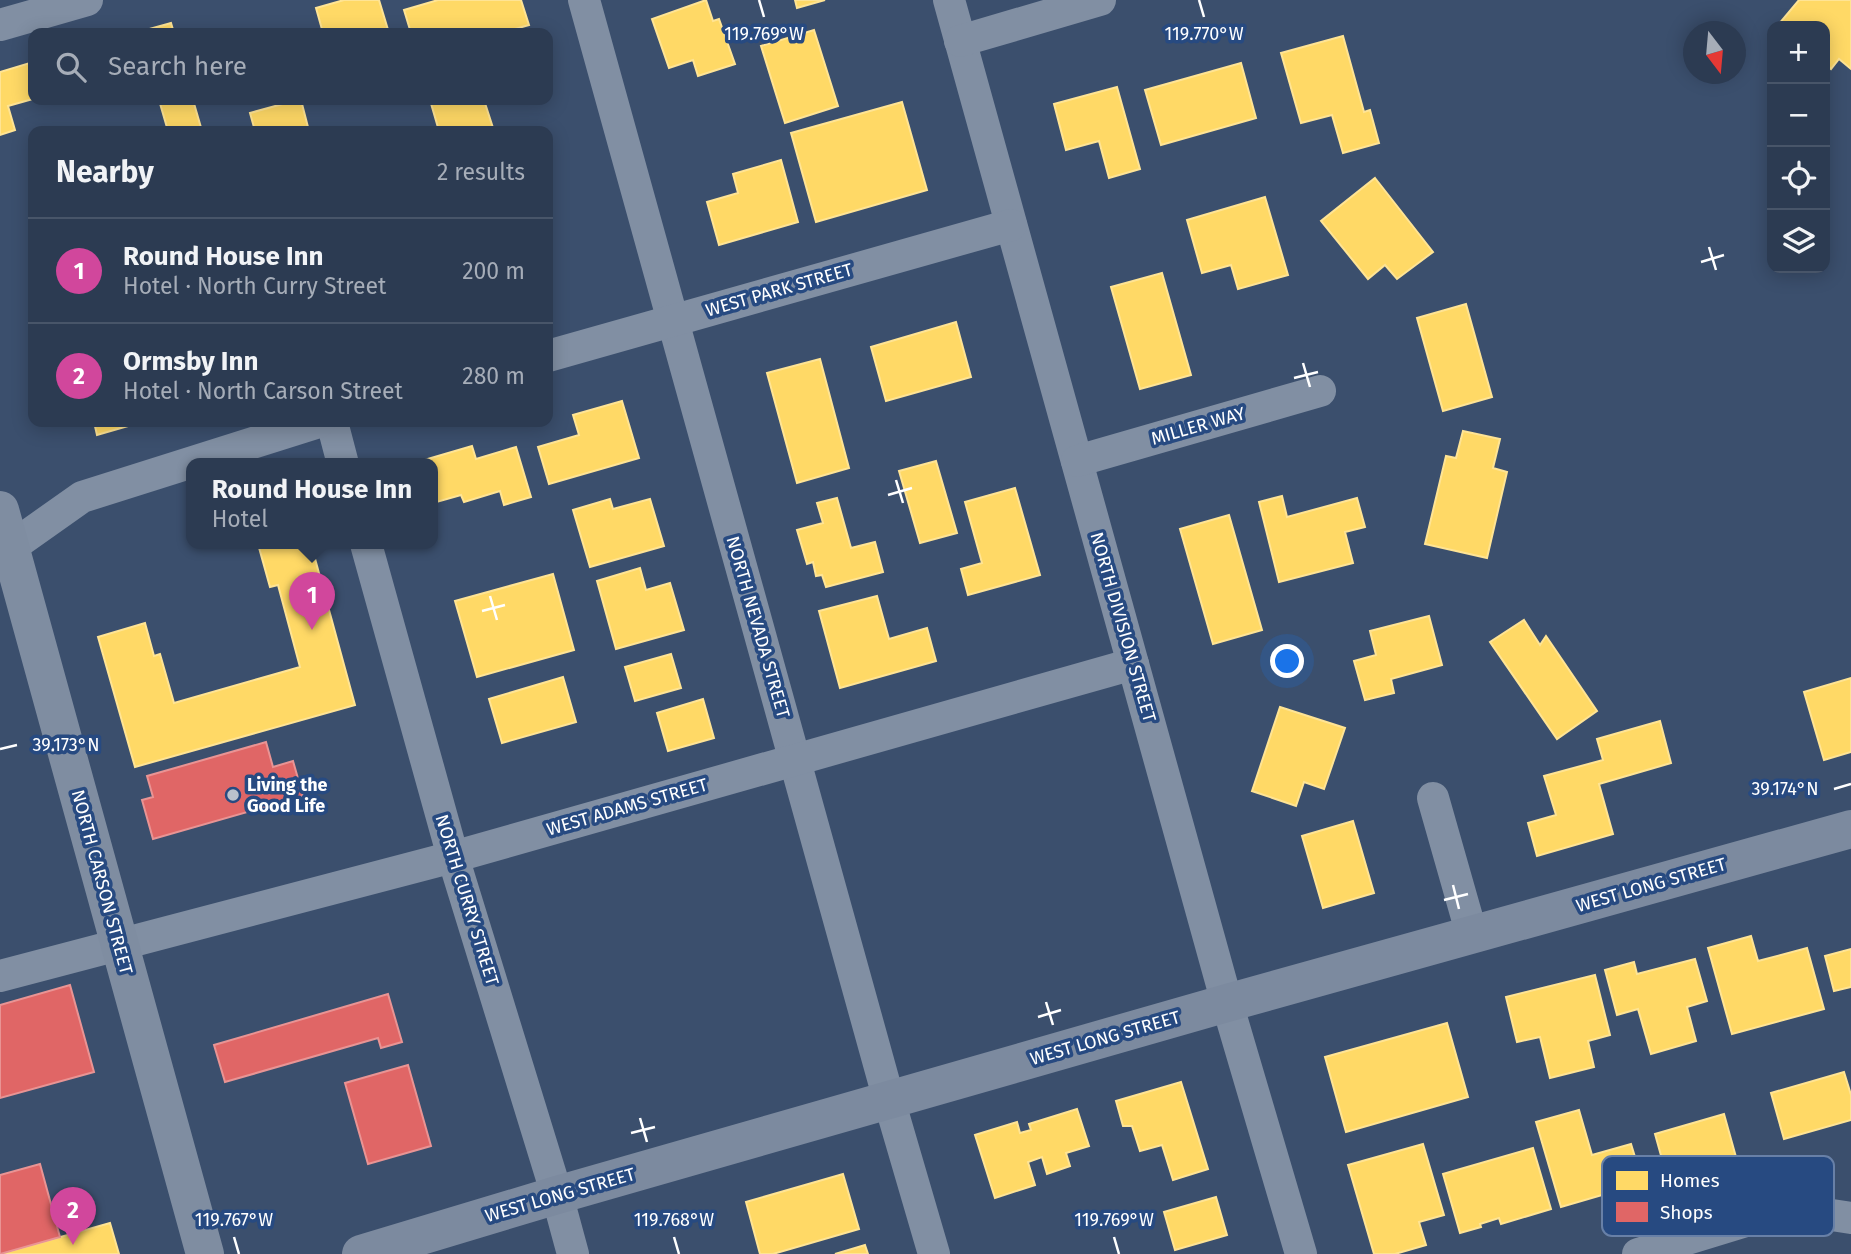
<!DOCTYPE html>
<html lang="en">
<head>
<meta charset="utf-8">
<style>
  :root { --surface:#2c3b52; --page:#38465c; --text:#f1f3f6; --muted:#a6adb8; --line:#485569; --accent:#bac1cc }
  body { margin:0; font-family:"Fira Sans",sans-serif; background:var(--page); color:var(--text) }
  .controls { position:absolute; right:21px; top:21px; display:grid; overflow:hidden; border-radius:14px; box-shadow:0 4px 18px #0003 }
  .controls button { width:63px; height:63px; display:grid; place-items:center; padding:0; border:0; border-bottom:2px solid var(--line); background:var(--surface); color:var(--text); font:35px sans-serif }
  .compass { position:absolute; left:1683px; top:21px; width:63px; height:63px; border-radius:50%; background:var(--surface); box-shadow:0 4px 18px #0003; rotate:164deg }
  .you { position:absolute; left:1288px; top:662px; width:24px; height:24px; margin:-18px; border:5px solid #fff; border-radius:50%; background:#1a73e8; box-shadow:0 0 0 10px #1a73e833 }
  .badge { display:grid; place-items:center; width:46px; height:46px; border-radius:50%; background:var(--accent); color:#fff; font-size:23px; font-weight:700 }
  .pin { position:absolute; translate:-50% -58px; filter:drop-shadow(0 2px 4px #0008) }
  .pin::after { content:''; position:absolute; top:37px; width:24px; height:21px; background:inherit; clip-path:polygon(0 0,100% 0,50% 100%) }
  .popup { position:absolute; left:186px; top:458px; width:252px; height:91px; box-sizing:border-box; display:grid; place-content:center; border-radius:14px; background:var(--surface); filter:drop-shadow(0 2px 5px #0005); font-size:23px; white-space:nowrap; color:var(--muted) }
  .popup b { font-size:26px; color:var(--text) }
  .popup::after { content:''; position:absolute; left:50%; top:100%; margin-left:-14px; border:14px solid transparent; border-top-color:var(--surface) }
  .list { margin:0; padding:0; list-style:none }
  h2 { display:flex; justify-content:space-between; align-items:center; height:91px; margin:0; padding:0 28px; font-size:30px }
  h2 small { font-size:23px; font-weight:400; color:var(--muted) }
  .list li { display:grid; grid-template-columns:46px 1fr auto; gap:21px; align-items:center; box-sizing:border-box; height:105px; padding:0 28px; border-top:2px solid var(--line) }
  .list b { display:block; font-size:26px; white-space:nowrap }
  .list p { margin:0; font-size:23px; white-space:nowrap; color:var(--muted) }
  .list em { font-size:23px; font-style:normal; color:var(--muted) }
  .icon { flex:none; width:38px; height:38px; fill:none; stroke:currentColor; stroke-width:2; stroke-linecap:round; stroke-linejoin:round }
  .map { position:relative; flex:none; width:1851px; height:1254px; overflow:hidden }
  .search { position:absolute; background:var(--surface); box-shadow:0 4px 18px #0003; left:28px; top:28px; width:525px; height:77px; display:flex; align-items:center; gap:18px; box-sizing:border-box; padding:0 24px; border-radius:14px; color:var(--muted); font-size:26px }
  .panel { position:absolute; background:var(--surface); box-shadow:0 4px 18px #0003; left:28px; top:126px; width:525px; height:301px; border-radius:14px }
  .map>svg:first-child { display:block }
</style>
</head>
<body>
<div class="map">
<svg width="1851" height="1254" viewBox="0 0 1851 1254">
  <rect width="100%" height="100%" fill="#3b4f6d"/>
  <g fill="#ffd966" stroke="#ffe494" stroke-width="2">
    <polygon points="344,0 379,0 389,33 323,33 316,8"/>
    <polygon points="438,0 521,0 529,25 501,33 411,33 404,10"/>
    <polygon points="706,0 713,21 719,19 735,64 698,76 693,60 669,68 652,19"/>
    <polygon points="795,0 825,0 797,8"/>
    <polygon points="1799,0 1851,0 1851,69 1839,59 1831,69 1825,64 1825,26 1778,25"/>
    <polygon points="171,23 174,33 135,33"/>
    <polygon points="814,30 838,106 785,123 761,46"/>
    <polygon points="1343,36 1364,112 1370,110 1379,143 1343,153 1332,115 1301,123 1281,53"/>
    <polygon points="33,62 33,99 8,106 15,130 0,135 0,72"/>
    <polygon points="1241,63 1256,118 1161,145 1145,90"/>
    <polygon points="1117,87 1140,169 1109,178 1099,141 1066,150 1054,104"/>
    <polygon points="159,100 193,100 202,131 168,131"/>
    <polygon points="297,100 301,100 309,131 255,131 250,113"/>
    <polygon points="430,100 484,100 494,131 439,131"/>
    <polygon points="902,102 927,190 816,222 791,133"/>
    <polygon points="781,160 798,222 719,245 707,202 738,193 733,174"/>
    <polygon points="1375,178 1433,252 1397,279 1385,265 1368,279 1321,221"/>
    <polygon points="1265,197 1288,275 1238,289 1231,265 1202,273 1187,220"/>
    <polygon points="1162,273 1191,375 1140,389 1111,287"/>
    <polygon points="1466,304 1492,397 1443,411 1417,318"/>
    <polygon points="956,322 971,377 886,401 871,347"/>
    <polygon points="820,359 849,468 797,483 767,373"/>
    <polygon points="622,401 639,458 549,484 538,447 579,435 573,415"/>
    <polygon points="94,422 142,422 97,435"/>
    <polygon points="1463,431 1500,439 1493,468 1507,472 1487,558 1425,544 1446,456 1456,458"/>
    <polygon points="472,446 476,459 516,447 531,497 504,505 500,491 464,502 461,495 433,503 433,464 414,463"/>
    <polygon points="936,461 957,533 920,543 899,471"/>
    <polygon points="1015,488 1040,575 968,595 961,569 982,563 965,502"/>
    <polygon points="1282,496 1287,517 1357,498 1365,527 1345,532 1353,563 1279,582 1259,502"/>
    <polygon points="837,498 851,548 875,542 883,572 826,587 822,575 816,576 813,562 807,564 797,530 823,523 817,503"/>
    <polygon points="610,499 613,509 650,499 664,546 590,567 573,510"/>
    <polygon points="1229,515 1262,630 1213,644 1180,529"/>
    <polygon points="258,544 311,544 355,705 135,767 98,637 145,623 154,656 160,654 174,703 300,667 278,585 270,587"/>
    <polygon points="640,568 646,590 670,583 684,630 616,649 597,581"/>
    <polygon points="553,574 574,650 477,677 455,601"/>
    <polygon points="877,596 889,639 927,628 936,661 840,688 819,611"/>
    <polygon points="1429,616 1442,665 1391,679 1394,693 1365,700 1354,661 1376,655 1370,631"/>
    <polygon points="1524,620 1540,645 1546,636 1597,711 1557,739 1490,642"/>
    <polygon points="671,654 681,688 635,701 625,667"/>
    <polygon points="563,677 576,722 502,743 489,699"/>
    <polygon points="1851,678 1851,752 1824,760 1804,692"/>
    <polygon points="703,699 714,738 668,751 657,713"/>
    <polygon points="1280,707 1345,728 1324,789 1304,782 1296,806 1252,791"/>
    <polygon points="1660,721 1671,763 1599,784 1613,834 1537,856 1528,823 1556,815 1544,776 1603,760 1597,739"/>
    <polygon points="1353,821 1374,893 1323,908 1302,836"/>
    <polygon points="1751,936 1758,961 1807,948 1824,1009 1732,1034 1708,948"/>
    <polygon points="1851,949 1851,987 1834,991 1825,956"/>
    <polygon points="1695,959 1707,1001 1687,1007 1696,1041 1651,1054 1638,1009 1617,1015 1605,970 1634,962 1637,974"/>
    <polygon points="1595,975 1610,1035 1588,1041 1594,1067 1550,1078 1540,1037 1517,1042 1506,997"/>
    <polygon points="1447,1023 1468,1097 1346,1132 1325,1057"/>
    <polygon points="1844,1072 1851,1095 1851,1120 1784,1139 1771,1093"/>
    <polygon points="1181,1082 1208,1169 1173,1180 1162,1145 1140,1151 1132,1126 1123,1126 1116,1101"/>
    <polygon points="1077,1109 1089,1146 1066,1153 1070,1166 1047,1174 1042,1157 1028,1162 1035,1185 995,1198 975,1135 1017,1122 1020,1133 1031,1130 1029,1124"/>
    <polygon points="1579,1110 1592,1155 1631,1144 1643,1183 1561,1207 1536,1122"/>
    <polygon points="1724,1114 1736,1157 1667,1177 1655,1134"/>
    <polygon points="1423,1144 1444,1215 1419,1222 1426,1245 1395,1254 1374,1254 1348,1165"/>
    <polygon points="1533,1148 1551,1209 1501,1224 1499,1218 1480,1224 1481,1227 1460,1233 1443,1174"/>
    <polygon points="843,1174 859,1229 773,1254 760,1254 746,1202"/>
    <polygon points="1216,1197 1227,1235 1175,1250 1164,1212"/>
    <polygon points="110,1223 119,1254 0,1254"/>
    <polygon points="865,1245 868,1254 835,1254"/>
  </g>
  <g fill="#e06666" stroke="#e99494" stroke-width="2">
    <polygon points="266,742 273,767 293,761 303,796 153,839 142,800 153,797 147,776"/>
    <polygon points="70,985 94,1072 0,1098 0,1005"/>
    <polygon points="388,994 402,1042 381,1048 378,1038 225,1082 214,1045"/>
    <polygon points="408,1065 431,1146 368,1164 345,1083"/>
    <polygon points="40,1164 60,1237 0,1254 0,1175"/>
  </g>
  <g fill="none" stroke-linecap="round" stroke-linejoin="round">
    <g stroke="#818fa3" stroke-width="32">
      <polyline points="584,0 889,1100 934,1254"/>
      <polyline points="949,0 1227,1003 1301,1254"/>
      <polyline points="0,25 87,0"/>
      <polyline points="960,41 1100,0"/>
      <polyline points="548,356 1011,225"/>
      <polyline points="332,422 343,464"/>
      <polyline points="1077,461 1320,391"/>
      <polyline points="366,544 453,857 557,1195 573,1254"/>
      <polyline points="0,555 82,497 319,422"/>
      <polyline points="1433,798 1472,935"/>
      <polyline points="0,976 453,857 1133,664"/>
      <polyline points="1638,1254 1746,1221 1799,1210 1851,1218"/>
    </g>
    <polyline stroke="#7c8a9f" stroke-width="38" points="361,1254 557,1195 1227,1003 1851,829"/>
    <polyline stroke="#7f8da1" stroke-width="38" points="0,510 205,1254"/>
  </g>
  <path fill="none" stroke="#fff" stroke-width="2.5" d="M759,0L764,17M1199,0L1204,17M1709,247L1716,270M1701,262L1724,255M1303,363L1310,387M1294,378L1318,372M896,480L903,503M888,495L912,488M490,596L497,620M482,611L505,605M0,749L17,745M1834,789L1851,784M1453,885L1459,909M1444,900L1468,894M1046,1002L1053,1025M1038,1017L1061,1010M640,1118L647,1142M631,1133L655,1127M234,1237L239,1254M674,1237L679,1254M1114,1237L1119,1254"/>
  <circle fill="#bac1cc" stroke="#274a81" stroke-width="2.5" cx="233" cy="795" r="7"/>
  <g text-anchor="middle" dominant-baseline="central" stroke-width="7" stroke-linejoin="round" paint-order="stroke">
    <g font-size="18" fill="#fff" stroke="#274a81">
      <text transform="translate(779 290) rotate(-16)">WEST PARK STREET</text>
      <text transform="translate(1198 426) rotate(-16)">MILLER WAY</text>
      <text transform="translate(758 627) rotate(74)">NORTH NEVADA STREET</text>
      <text transform="translate(1123 627) rotate(74)">NORTH DIVISION STREET</text>
      <text transform="translate(627 807) rotate(-16)">WEST ADAMS STREET</text>
      <text transform="translate(102 882) rotate(75)">NORTH CARSON STREET</text>
      <text transform="translate(1651 885) rotate(-16)">WEST LONG STREET</text>
      <text transform="translate(467 900) rotate(73)">NORTH CURRY STREET</text>
      <text transform="translate(1105 1038) rotate(-16)">WEST LONG STREET</text>
      <text transform="translate(560 1195) rotate(-16)">WEST LONG STREET</text>
    </g>
    <g font-size="18" font-weight="bold" fill="#fff" stroke="#274a81" text-anchor="start">
      <text x="247" y="785">Living the<tspan x="247" dy="21">Good Life</tspan></text>
    </g>
  </g>
  <rect x="1602" y="1156" width="232" height="80" rx="10" fill="#274a81" stroke="#6880a7" stroke-width="2"/>
  <rect x="1616" y="1171" width="32" height="19" fill="#ffd966"/>
  <rect x="1616" y="1202" width="32" height="20" fill="#e06666"/>
  <g font-size="19" fill="#fff">
    <text x="1660" y="1187">Homes</text>
    <text x="1660" y="1219">Shops</text>
  </g>
  <g font-size="18" text-anchor="middle" fill="#fff" stroke="#274a81" stroke-width="7" stroke-linejoin="round" paint-order="stroke">
    <text x="764" y="40">119.769°W</text>
    <text x="1204" y="40">119.770°W</text>
    <text x="66" y="751">39.173°N</text>
    <text x="1785" y="795">39.174°N</text>
    <text x="234" y="1226">119.767°W</text>
    <text x="674" y="1226">119.768°W</text>
    <text x="1114" y="1226">119.769°W</text>
  </g>
</svg>
<div class="controls">
<button>+</button>
<button>−</button>
<button><svg class="icon" aria-label="locate" viewBox="0 0 24 24"><circle cx="12" cy="12" r="6"/><path d="M12 2v4M12 18v4M2 12h4M18 12h4"/></svg></button>
<button><svg class="icon" aria-label="layers" viewBox="0 0 24 24"><path d="M12 4l9 5-9 5-9-5zM3 14l9 5 9-5"/></svg></button>
</div>
<svg class="compass" viewBox="-18 -18 36 36"><path d="M0-13l5 13h-10z" fill="#e53935"/><path d="M0 13l5-13h-10z" fill="#a6adb8"/></svg>
<div class="you"></div>
<div class="pin badge" style="left:312px;top:630px;background:#d1479c">1</div>
<div class="popup"><b>Round House Inn</b>Hotel</div>
<div class="pin badge" style="left:73px;top:1245px;background:#d1479c">2</div>
<div class="search"><svg class="icon" aria-label="search" viewBox="0 0 24 24"><circle cx="10" cy="10" r="6"/><path d="M15 15l6 6"/></svg>Search here</div>
<section class="panel">
<h2>Nearby<small>2 results</small></h2>
<ul class="list">
<li><span class="badge" style="background:#d1479c">1</span><div><b>Round House Inn</b><p>Hotel · North Curry Street</p></div><em>200 m</em></li>
<li><span class="badge" style="background:#d1479c">2</span><div><b>Ormsby Inn</b><p>Hotel · North Carson Street</p></div><em>280 m</em></li>
</ul>
</section>
</div>
</body>
</html>
